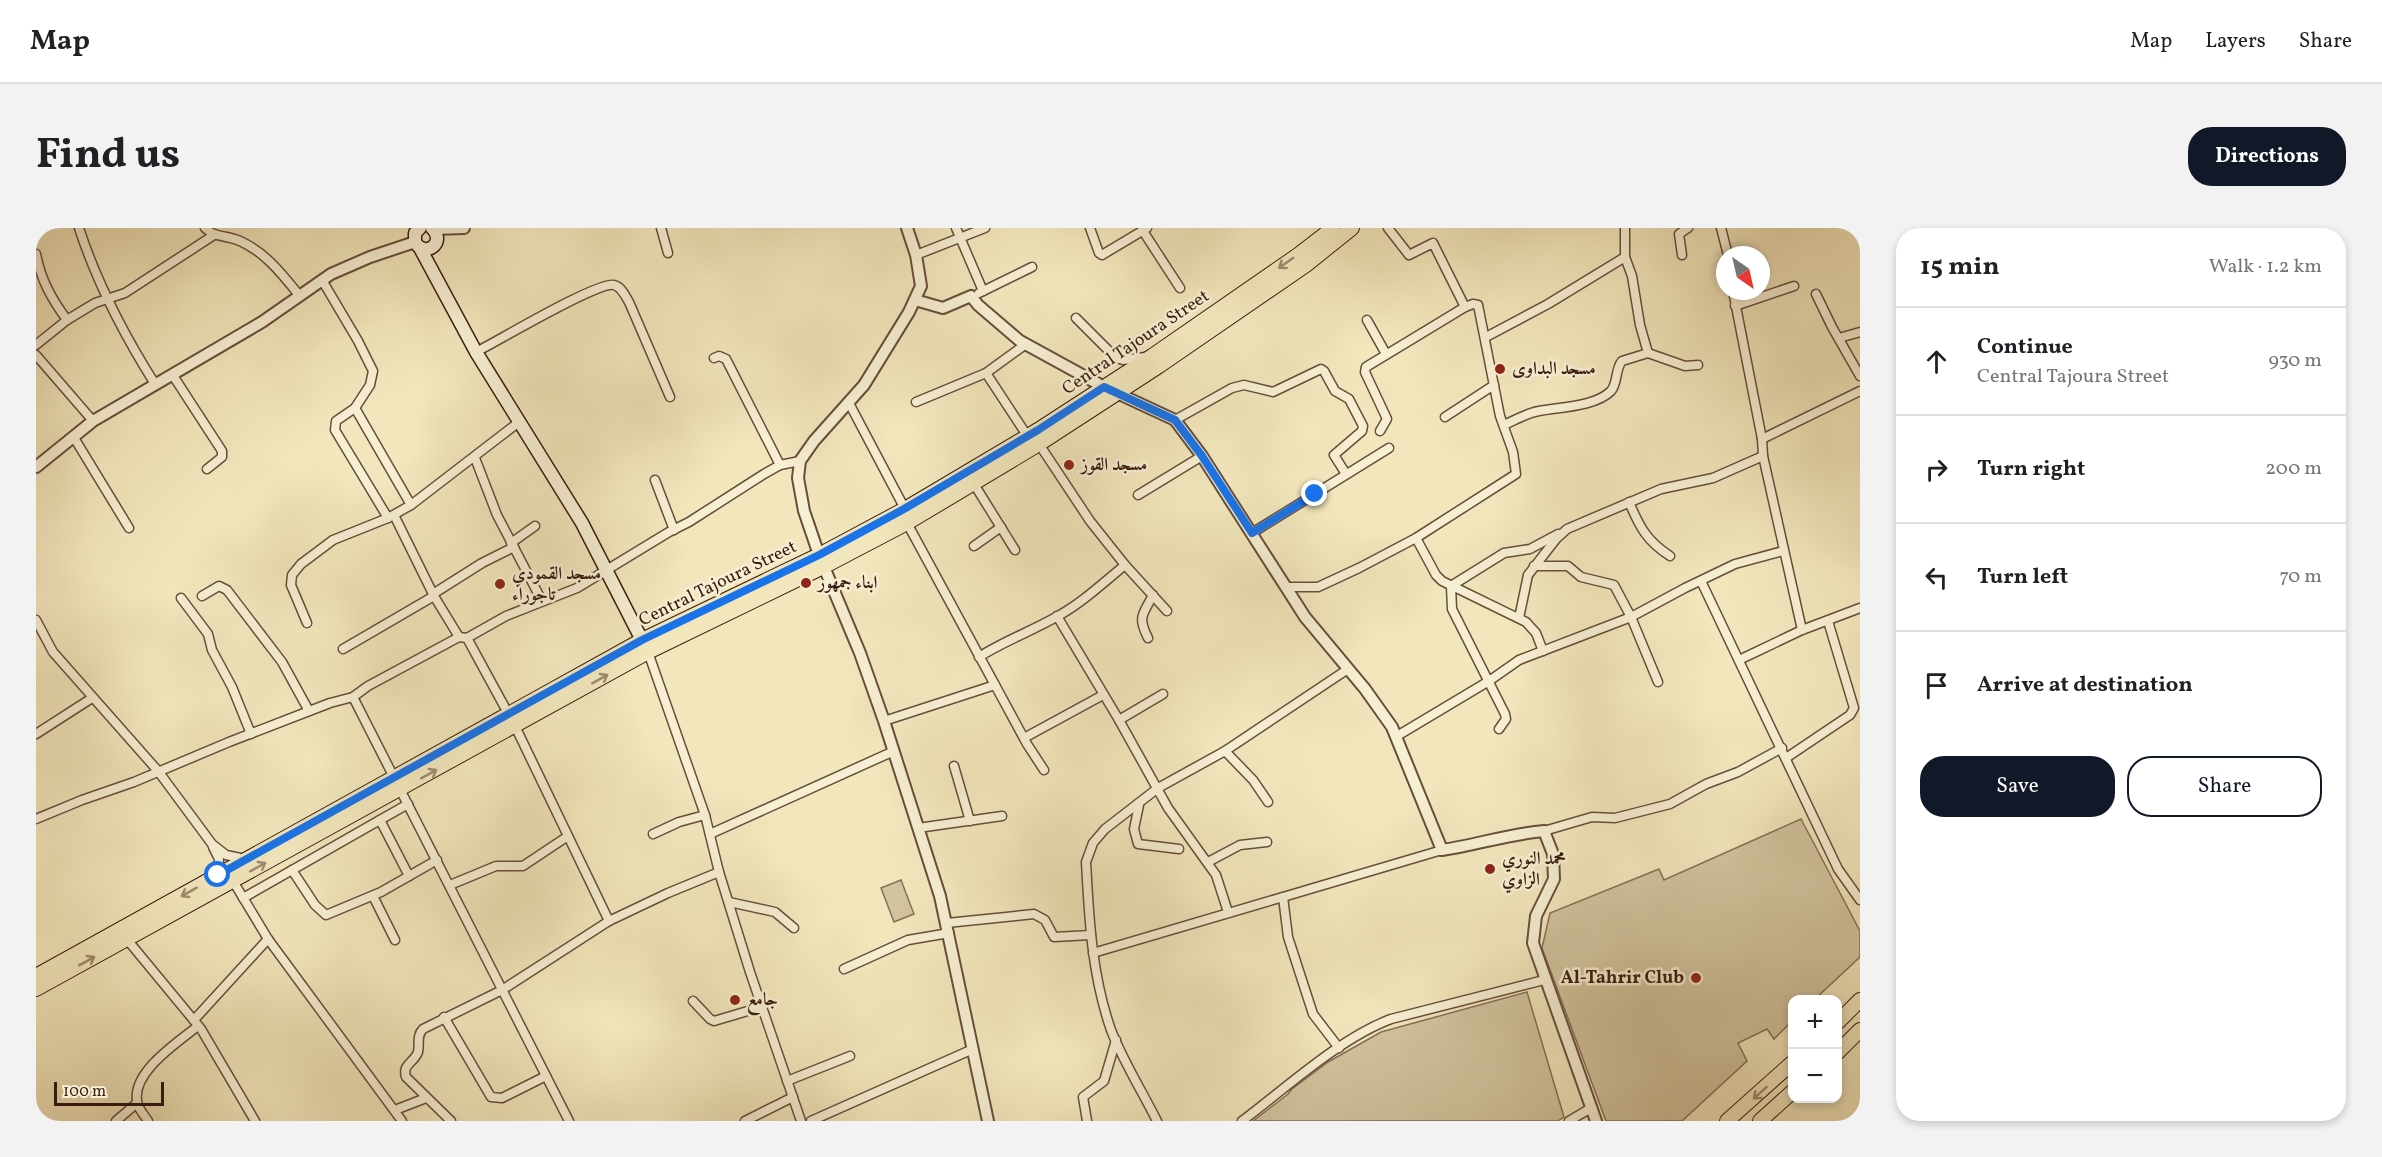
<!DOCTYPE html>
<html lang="en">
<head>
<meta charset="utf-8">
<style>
  :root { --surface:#fff; --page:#f2f2f2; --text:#202124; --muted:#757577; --line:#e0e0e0; --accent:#111827 }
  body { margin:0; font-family:Vollkorn,Amiri,serif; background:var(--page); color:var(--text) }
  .controls { position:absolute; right:18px; bottom:18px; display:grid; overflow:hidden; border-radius:12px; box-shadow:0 3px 9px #0003 }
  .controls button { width:54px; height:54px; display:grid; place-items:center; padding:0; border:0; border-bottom:2px solid var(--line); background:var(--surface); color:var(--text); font:30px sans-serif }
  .compass { position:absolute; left:1680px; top:18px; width:54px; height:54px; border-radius:50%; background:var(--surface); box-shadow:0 3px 9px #0003; rotate:146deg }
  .scale { position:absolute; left:18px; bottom:15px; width:110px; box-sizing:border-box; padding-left:6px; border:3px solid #381c10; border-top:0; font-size:16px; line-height:21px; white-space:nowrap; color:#381c10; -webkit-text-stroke:4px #f7efd3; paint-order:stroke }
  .stop { position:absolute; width:18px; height:18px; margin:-14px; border:4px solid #1a73e8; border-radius:50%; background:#fff }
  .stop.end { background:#1a73e8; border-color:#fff; box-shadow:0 2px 6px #0008 }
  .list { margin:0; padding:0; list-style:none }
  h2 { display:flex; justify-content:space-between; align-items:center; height:78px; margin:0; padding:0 24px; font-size:26px }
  h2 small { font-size:20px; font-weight:400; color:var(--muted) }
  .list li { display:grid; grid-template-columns:39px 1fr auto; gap:18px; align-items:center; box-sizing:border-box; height:108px; padding:0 24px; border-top:2px solid var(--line) }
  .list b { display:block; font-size:22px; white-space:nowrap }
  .list p { margin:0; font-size:20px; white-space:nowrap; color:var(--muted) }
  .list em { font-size:20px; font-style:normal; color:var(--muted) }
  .actions { display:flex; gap:12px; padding:18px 24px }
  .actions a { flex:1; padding:14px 0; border:2px solid var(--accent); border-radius:24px; text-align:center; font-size:21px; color:var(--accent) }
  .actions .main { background:var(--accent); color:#fff }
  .icon { flex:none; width:33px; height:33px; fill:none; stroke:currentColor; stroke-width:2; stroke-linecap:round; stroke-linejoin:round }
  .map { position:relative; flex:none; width:1824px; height:893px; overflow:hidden; border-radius:24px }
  header { display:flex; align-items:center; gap:36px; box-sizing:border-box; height:84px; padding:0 30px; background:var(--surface); border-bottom:2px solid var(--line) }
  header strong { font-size:28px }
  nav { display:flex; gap:33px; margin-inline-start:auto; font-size:21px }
  .intro { display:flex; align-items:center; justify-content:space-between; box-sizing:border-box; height:144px; padding:0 36px }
  h1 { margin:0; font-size:42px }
  .button { padding:15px 27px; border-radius:24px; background:var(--accent); color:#fff; font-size:21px; font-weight:700 }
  main { display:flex; gap:36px; padding:0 36px }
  aside { flex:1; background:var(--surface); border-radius:24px; box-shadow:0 3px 9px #0003 }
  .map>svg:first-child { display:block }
</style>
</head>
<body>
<header>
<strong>Map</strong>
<nav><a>Map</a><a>Layers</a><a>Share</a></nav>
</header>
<div class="intro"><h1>Find us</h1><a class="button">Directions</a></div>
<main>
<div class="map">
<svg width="1824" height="893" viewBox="0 0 1824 893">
  <rect width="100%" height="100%" fill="#f2e6bc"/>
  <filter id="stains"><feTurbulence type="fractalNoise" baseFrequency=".00333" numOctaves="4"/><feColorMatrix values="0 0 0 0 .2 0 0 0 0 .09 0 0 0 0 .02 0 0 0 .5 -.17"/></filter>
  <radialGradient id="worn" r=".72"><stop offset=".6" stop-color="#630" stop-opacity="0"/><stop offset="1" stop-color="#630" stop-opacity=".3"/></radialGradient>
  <g fill="#d2c49f" stroke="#857058" stroke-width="1.5">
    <polygon points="1765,591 1824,703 1824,729 1779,771 1756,772 1756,793 1738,811 1731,801 1702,815 1711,833 1646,893 1570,893 1506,720 1514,685 1623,641 1628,652"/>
    <polygon points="865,652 878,686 858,694 845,660"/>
    <polygon points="1491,764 1528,889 1522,893 1217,893 1252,866 1256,861 1292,834 1345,804"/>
  </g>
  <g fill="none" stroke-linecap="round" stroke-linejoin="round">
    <g stroke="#664e3b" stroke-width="11">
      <g id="minor">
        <path d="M43,0C61,55 88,107 119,156"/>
        <path d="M169,0C179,10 191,7 204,13C229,24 246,46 263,67"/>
        <polyline points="625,0 632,25"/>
        <polyline points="920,0 947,63"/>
        <polyline points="1054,0 1063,25 1066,27 1111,0"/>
        <polyline points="1589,0 1589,29 1596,48 1604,97 1612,125 1649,138 1662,137"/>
        <polyline points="1685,0 1692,27"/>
        <polyline points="0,3 6,0"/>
        <polyline points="1107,3 1144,60"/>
        <path d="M0,26C5,52 15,70 31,92"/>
        <polyline points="880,27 949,0"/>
        <polyline points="1646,27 1643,6 1652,0"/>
        <polyline points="286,52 322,113 337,143 334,157 319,180 300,193 299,202 352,290"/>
        <polyline points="1697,63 1726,211 1727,228 1766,402"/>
        <polyline points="943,65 996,39"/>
        <polyline points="1780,66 1796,99 1824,148"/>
        <polyline points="1699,78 1758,58"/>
        <polyline points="1040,90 1080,130 1087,132 1109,129"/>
        <polyline points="1331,92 1350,126"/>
        <polyline points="1450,109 1512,76 1589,29"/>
        <polyline points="1803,110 1824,104"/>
        <polyline points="0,117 31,92 59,75 89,65 178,7"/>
        <path d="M440,124C462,113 562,53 578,57C586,59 589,68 593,74L634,169"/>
        <polyline points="0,127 57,193"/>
        <polyline points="678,130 683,128 690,131 744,237"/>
        <polyline points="950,145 992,209"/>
        <polyline points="136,146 186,223 186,229 171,241"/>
        <polyline points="880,174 950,145 990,116"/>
        <polyline points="813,175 869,281"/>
        <polyline points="319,180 375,277"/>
        <polyline points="1409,189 1458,157"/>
        <polyline points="1139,192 1196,160 1208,157 1237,164 1285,141 1288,143 1299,163 1313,171 1327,198 1326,203 1298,227 1310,246"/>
        <path d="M1468,197C1479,192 1491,185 1503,183C1523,179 1559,179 1575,163C1582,155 1579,141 1586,133L1612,125"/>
        <polyline points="1344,203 1351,191 1329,144 1330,139 1429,79"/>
        <polyline points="37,208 93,300"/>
        <polyline points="1726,211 1824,163"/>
        <polyline points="1003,216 1054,293 1089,337 1131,383"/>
        <polyline points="439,230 461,287 506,373"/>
        <polyline points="619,252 638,302"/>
        <polyline points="938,256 979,322"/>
        <polyline points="1102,267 1166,228"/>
        <path d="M1593,274C1604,300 1611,313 1634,328"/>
        <polyline points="358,287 398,368 423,409"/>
        <polyline points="1216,305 1353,220"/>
        <polyline points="1380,310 1400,347 1406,353 1490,394 1500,405 1507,423"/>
        <polyline points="475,315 499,298"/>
        <polyline points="938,318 965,299"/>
        <polyline points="1498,338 1532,338 1545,349 1578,357 1595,389 1622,454"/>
        <polyline points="1665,353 1802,641 1824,672"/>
        <polyline points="1249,359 1282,359 1323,340 1380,310 1480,246 1477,224 1464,188 1442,77 1437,76 1429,79 1397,15 1373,27 1352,0"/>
        <polyline points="397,366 446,335 478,319"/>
        <polyline points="166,368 183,358 191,362 246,434 273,483"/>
        <polyline points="145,370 172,406 176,422 196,459 215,506"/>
        <polyline points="1021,388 1083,492 1132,580 1180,647 1192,684"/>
        <polyline points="1483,390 1492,347 1520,311 1531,301 1625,261 1677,250 1727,228"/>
        <polyline points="0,392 17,424 122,543 176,616 190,627 209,631"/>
        <polyline points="271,395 255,357 256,347 265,336 297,312 352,290 375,277 483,194"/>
        <polyline points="431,410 473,487"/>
        <path d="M1112,410C1101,388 1107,387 1117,367"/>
        <polyline points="307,421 398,368"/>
        <polyline points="612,424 669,587 683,644 714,744 765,893"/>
        <path d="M943,429C968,413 996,403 1022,388C1047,374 1067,355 1089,337"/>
        <polyline points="1703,432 1766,402 1824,380"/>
        <polyline points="959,457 991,516 1008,542"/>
        <polyline points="317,469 533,893"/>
        <polyline points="1083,492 1127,466"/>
        <polyline points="848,493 959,457 871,295"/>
        <polyline points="479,498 573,693"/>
        <polyline points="1463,501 1470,491 1469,486 1416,381 1415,358 1468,325 1494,321 1522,306"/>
        <polyline points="0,506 56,470"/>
        <polyline points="1361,508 1453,453 1483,432 1595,389 1649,360 1699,336 1747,323"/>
        <polyline points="988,510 1067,467"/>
        <polyline points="1189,523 1217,552 1232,574"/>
        <polyline points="1750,530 1814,487 1818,480 1792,393"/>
        <polyline points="918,538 934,593"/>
        <polyline points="1103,577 1098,601 1102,616 1143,621"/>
        <polyline points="0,591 46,572 98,554 193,514 294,475 317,469 332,458 423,409 431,410 470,388 541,360 633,304 653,294 728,246 744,237 764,233"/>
        <polyline points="344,592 373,648"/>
        <polyline points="882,600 966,588"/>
        <polyline points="1508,603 1556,589 1579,590 1634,576 1670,556 1702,544 1746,520"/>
        <polyline points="617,606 643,594 669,587"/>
        <polyline points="674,606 858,523"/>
        <polyline points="177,619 183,631 182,647"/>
        <polyline points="1172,634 1204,617 1231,614"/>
        <polyline points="256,642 279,677 290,687 345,664 401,632"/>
        <polyline points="414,657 460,638 487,638 532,608"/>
        <polyline points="337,668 359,712"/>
        <polyline points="1247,669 1406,622"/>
        <polyline points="207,670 372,576"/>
        <polyline points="693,674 739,684 758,700"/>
        <polyline points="911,695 998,686 1009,692 1018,709 1055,707"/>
        <polyline points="89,709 165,801 219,893"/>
        <polyline points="232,711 366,893"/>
        <polyline points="1057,725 1247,669 1252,709 1277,786 1303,820"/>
        <polyline points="808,741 872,712 913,705"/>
        <polyline points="657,773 674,791 678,793 725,779"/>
        <polyline points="408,789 455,869 466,870 510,848"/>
        <polyline points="158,792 232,711 197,653"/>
        <polyline points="751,853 814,828"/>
        <polyline points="359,882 390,870"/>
        <polyline points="80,893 101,875"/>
        <path d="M112,893C109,888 104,883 102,877C92,846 142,814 162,798"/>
        <path d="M415,893L370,849C366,836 378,835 382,824C384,816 380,808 387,801L466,762L573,693L632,665L683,644"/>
        <polyline points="709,893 757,869"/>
        <polyline points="775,893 937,821"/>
        <polyline points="1051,893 1047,869 1068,853 1080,812"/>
        <path d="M1121,893C1106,863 1087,833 1075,802C1056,748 1053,691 1050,634L1057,615L1069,601L1122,560L1189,523L1312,441"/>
        <path d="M1206,893C1250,860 1304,810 1355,791L1508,752"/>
        <polyline points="1533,893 1555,880"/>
      </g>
    </g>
    <g stroke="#664e3b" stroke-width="14">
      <g id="tertiary">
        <polyline points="871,0 880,27 885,58 873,84 828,157 778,213 764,233 762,250 768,283 783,327 824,425 848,493 904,668 952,893"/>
        <polyline points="398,1 428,0"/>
        <path d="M879,72L907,80L935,68L942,77L984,113L1068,159L1139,192L1166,228L1269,389L1329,461L1356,499L1406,622C1440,617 1473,606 1508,603L1517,626L1518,651L1500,688L1497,715L1560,893"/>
        <polyline points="0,239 57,193 226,94 295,46 334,29 379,14"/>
      </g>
    </g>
    <g stroke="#381c10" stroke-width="15">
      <g id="secondary">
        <path d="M384,0L379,5V14C389,31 411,14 396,0"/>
        <polyline points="384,20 440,124 546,295 610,420"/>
      </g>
    </g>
    <g stroke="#381c10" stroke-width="16">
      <g id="primary">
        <polyline points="0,748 606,412 783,327 869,281 1002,202 1116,128 1262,27 1297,0"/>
        <polyline points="0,761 612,424 787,339 871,295 1003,216 1123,138 1270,37 1316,0"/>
      </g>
    </g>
    <g stroke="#381c10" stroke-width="16">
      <g id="trunk">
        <polyline points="1802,794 1824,772"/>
        <polyline points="1802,824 1824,802"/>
        <polyline points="1691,893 1756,835"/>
        <polyline points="1724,893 1756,864"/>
      </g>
    </g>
    <use href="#minor" stroke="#f7efd3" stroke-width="8"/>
    <use href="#tertiary" stroke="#f7efd3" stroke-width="10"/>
    <use href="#secondary" stroke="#f7efd3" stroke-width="12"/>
    <use href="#primary" stroke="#f2e6bc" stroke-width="14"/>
    <use href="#trunk" stroke="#f2e6bc" stroke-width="14"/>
  </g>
  <defs><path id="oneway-shaft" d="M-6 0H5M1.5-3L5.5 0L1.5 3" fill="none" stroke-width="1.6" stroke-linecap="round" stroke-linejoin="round" transform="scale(1.5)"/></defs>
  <g stroke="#9e8b6f">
    <use href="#oneway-shaft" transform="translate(1250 35) rotate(145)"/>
    <use href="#oneway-shaft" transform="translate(564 451) rotate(-29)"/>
    <use href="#oneway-shaft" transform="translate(393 546) rotate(-29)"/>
    <use href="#oneway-shaft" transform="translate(222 639) rotate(-29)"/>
    <use href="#oneway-shaft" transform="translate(153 664) rotate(151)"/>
    <use href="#oneway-shaft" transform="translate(51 733) rotate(-29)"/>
    <use href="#oneway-shaft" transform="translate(1724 865) rotate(138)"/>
  </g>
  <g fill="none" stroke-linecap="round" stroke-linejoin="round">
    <polyline stroke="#1a73e8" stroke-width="8" points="182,647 606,412 783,327 868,281 1002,202 1068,159 1139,192 1166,228 1216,305 1279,266"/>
  </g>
  <g fill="#8f2418" stroke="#f7efd3" stroke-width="2">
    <circle cx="1464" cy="141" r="6"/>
    <circle cx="1033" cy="237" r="6"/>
    <circle cx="770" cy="355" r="6"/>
    <circle cx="464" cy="356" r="6"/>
    <circle cx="1454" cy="641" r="6"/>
    <circle cx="1660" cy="750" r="6"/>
    <circle cx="699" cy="772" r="6"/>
  </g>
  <g text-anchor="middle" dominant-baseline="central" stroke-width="5" stroke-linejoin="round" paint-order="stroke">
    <g font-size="18" fill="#381c10" stroke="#f7efd3">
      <text transform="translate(1100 115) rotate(-34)">Central Tajoura Street</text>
      <text transform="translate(682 356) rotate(-26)">Central Tajoura Street</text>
    </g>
    <g font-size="18" font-weight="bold" fill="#381c10" stroke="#f7efd3" text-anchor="start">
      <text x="1476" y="141">مسجد البداوى</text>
      <text x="1045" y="237">مسجد القوز</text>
      <text x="476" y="346">مسجد القمودي<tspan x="476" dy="21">تاجوراء</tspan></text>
      <text x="782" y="355">ابناء جمهور</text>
      <text x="1466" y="631">محمد النوري<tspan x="1466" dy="21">الزاوي</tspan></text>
      <text x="1648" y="750" text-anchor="end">Al-Tahrir Club</text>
      <text x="711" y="772">جامع</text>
    </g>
  </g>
  <rect width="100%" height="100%" filter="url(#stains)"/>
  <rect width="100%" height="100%" fill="url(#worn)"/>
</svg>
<div class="controls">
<button>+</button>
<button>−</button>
</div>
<svg class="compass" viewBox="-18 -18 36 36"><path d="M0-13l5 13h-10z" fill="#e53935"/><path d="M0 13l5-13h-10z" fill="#757577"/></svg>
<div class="scale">100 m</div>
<div class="stop" style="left:182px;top:647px"></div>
<div class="stop end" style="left:1279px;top:266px"></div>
</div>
<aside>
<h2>15 min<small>Walk · 1.2 km</small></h2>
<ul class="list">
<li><svg class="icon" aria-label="ahead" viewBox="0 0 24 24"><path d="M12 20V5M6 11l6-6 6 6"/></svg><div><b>Continue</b><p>Central Tajoura Street</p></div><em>930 m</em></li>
<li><svg class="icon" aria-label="right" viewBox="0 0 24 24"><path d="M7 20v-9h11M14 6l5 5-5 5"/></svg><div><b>Turn right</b></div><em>200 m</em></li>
<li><svg class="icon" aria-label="left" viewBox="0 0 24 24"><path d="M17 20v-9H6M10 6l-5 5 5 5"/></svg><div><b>Turn left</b></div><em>70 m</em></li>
<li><svg class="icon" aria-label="arrive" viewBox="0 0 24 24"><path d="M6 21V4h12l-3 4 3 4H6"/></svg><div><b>Arrive at destination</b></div></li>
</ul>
<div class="actions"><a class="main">Save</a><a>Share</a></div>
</aside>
</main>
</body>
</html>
